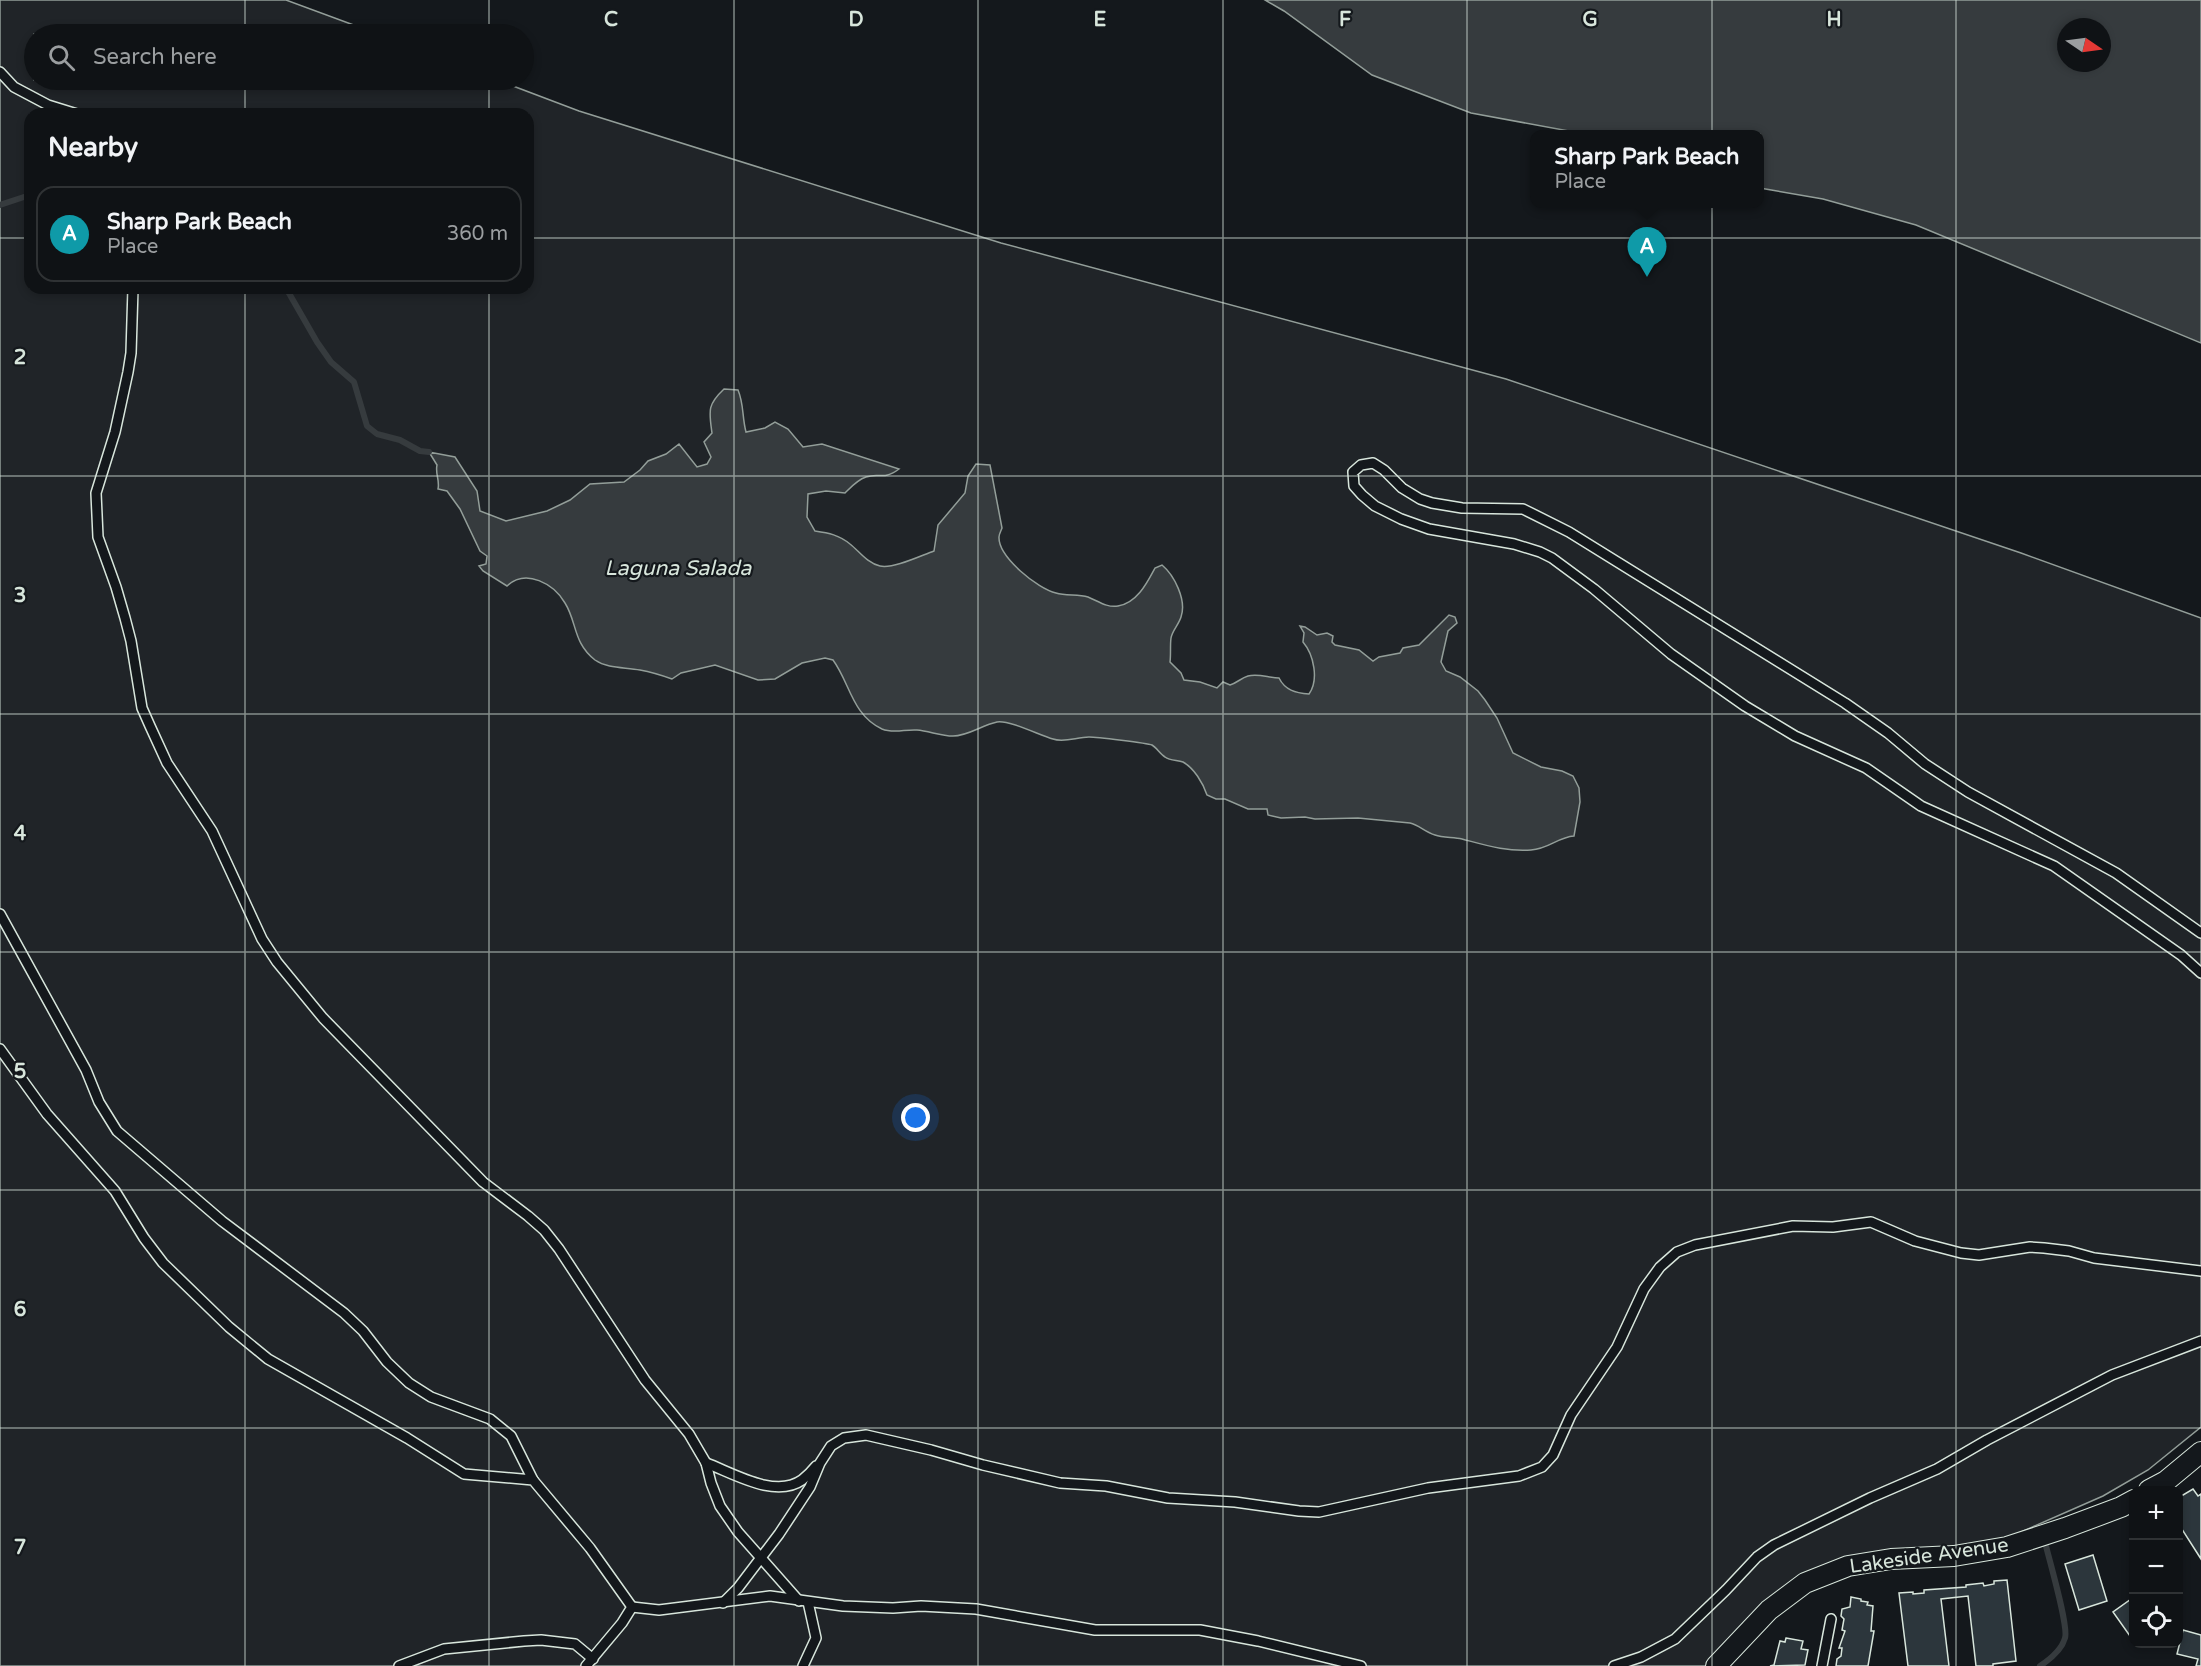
<!DOCTYPE html>
<html lang="en">
<head>
<meta charset="utf-8">
<style>
  :root { --surface:#0f1215; --page:#181b1e; --text:#f1f3f6; --muted:#9b9ea0; --line:#2f3234; --accent:#ea580c }
  body { margin:0; font-family:"Varela Round",sans-serif; background:var(--page); color:var(--text) }
  .controls { position:absolute; right:18px; bottom:18px; display:grid; overflow:hidden; border-radius:12px; box-shadow:0 3px 9px #0003 }
  .controls button { width:54px; height:54px; display:grid; place-items:center; padding:0; border:0; border-bottom:2px solid var(--line); background:var(--surface); color:var(--text); font:30px sans-serif }
  .compass { position:absolute; left:2057px; top:18px; width:54px; height:54px; border-radius:50%; background:var(--surface); box-shadow:0 3px 9px #0003; rotate:103deg }
  .you { position:absolute; left:916px; top:1118px; width:21px; height:21px; margin:-15px; border:4px solid #fff; border-radius:50%; background:#1a73e8; box-shadow:0 0 0 9px #1a73e833 }
  .badge { display:grid; place-items:center; width:39px; height:39px; border-radius:50%; background:var(--accent); color:#fff; font-size:20px; font-weight:700 }
  .pin { position:absolute; translate:-50% -50px; filter:drop-shadow(0 2px 3px #0008) }
  .pin::after { content:''; position:absolute; top:32px; width:21px; height:18px; background:inherit; clip-path:polygon(0 0,100% 0,50% 100%) }
  .popup { position:absolute; left:1530px; top:130px; width:234px; height:78px; box-sizing:border-box; display:grid; place-content:center; border-radius:12px; background:var(--surface); filter:drop-shadow(0 2px 4px #0005); font-size:20px; white-space:nowrap; color:var(--muted) }
  .popup b { font-size:22px; color:var(--text) }
  .popup::after { content:''; position:absolute; left:50%; top:100%; margin-left:-12px; border:12px solid transparent; border-top-color:var(--surface) }
  .list { margin:0; padding:0; list-style:none }
  h2 { display:flex; justify-content:space-between; align-items:center; height:78px; margin:0; padding:0 24px; font-size:26px }
  h2 small { font-size:20px; font-weight:400; color:var(--muted) }
  .list li { display:grid; grid-template-columns:39px 1fr auto; gap:18px; align-items:center; box-sizing:border-box; height:96px; margin:0 12px 12px; padding:0 12px; border:2px solid var(--line); border-radius:18px }
  .list b { display:block; font-size:22px; white-space:nowrap }
  .list p { margin:0; font-size:20px; white-space:nowrap; color:var(--muted) }
  .list em { font-size:20px; font-style:normal; color:var(--muted) }
  .icon { flex:none; width:33px; height:33px; fill:none; stroke:currentColor; stroke-width:2; stroke-linecap:round; stroke-linejoin:round }
  .map { position:relative; flex:none; width:2201px; height:1666px; overflow:hidden }
  .search { position:absolute; background:var(--surface); box-shadow:0 3px 9px #0003; left:24px; top:24px; width:510px; height:66px; display:flex; align-items:center; gap:15px; box-sizing:border-box; padding:0 21px; border-radius:33px; color:var(--muted); font-size:22px }
  .panel { position:absolute; background:var(--surface); box-shadow:0 3px 9px #0003; left:24px; top:108px; width:510px; height:186px; border-radius:18px }
  .map>svg:first-child { display:block }
</style>
</head>
<body>
<div class="map">
<svg width="2201" height="1666" viewBox="0 0 2201 1666">
  <rect width="100%" height="100%" fill="#14181c"/>
  <path fill="#202428" stroke="#939e99" stroke-width="1.5" fill-rule="evenodd" d="M0,0H286L378,34H34V80H497L579,111L1001,243L1506,379L2021,553L2201,618V1427L2148,1470L2103,1496L2005,1539L1953,1548L1846,1558L1713,1657L1706,1666H0ZM30,114H528V288H30Z"/>
  <g fill="#363b3e" stroke="#939e99" stroke-width="1.5" fill-rule="evenodd">
    <path d="M1265,0H2201V343L1916,225L1823,199L1760,188V134H1585L1471,113L1372,75L1284,11ZM2066,27H2102V63H2066Z"/>
    <path d="M724,389L738,390C744,404 742,417 746,432L765,428L775,422L788,429L803,447L822,444L899,469C883,481 880,472 866,477C857,480 851,487 845,493L826,491L808,494L807,517L815,531C829,533 839,535 850,544C859,551 867,563 880,566C893,569 920,556 934,551L938,525L965,493L968,476L976,464L990,465L1002,528C1001,531 999,534 999,537C998,557 1038,589 1056,593C1066,596 1078,594 1088,597C1098,601 1107,608 1118,606C1137,603 1147,583 1155,568L1162,565C1174,575 1187,600 1181,617C1179,624 1172,631 1171,638C1170,645 1171,654 1170,662L1181,673L1184,680L1200,682L1217,688L1223,682L1230,685C1237,683 1241,678 1248,676C1258,673 1269,678 1279,678C1285,690 1295,693 1309,694C1319,680 1314,655 1303,642L1304,633L1300,626L1305,627L1317,635L1327,633L1333,636L1332,642L1335,645L1359,650L1373,661L1379,657L1400,653L1403,648L1419,645L1449,615L1455,617L1457,623L1448,631L1441,662L1446,671L1460,677L1478,691L1485,700L1497,718L1513,753L1541,767L1562,771L1573,776L1579,788L1580,802L1574,836C1558,837 1549,849 1531,850C1507,852 1485,845 1462,839C1453,837 1443,838 1435,835C1425,832 1419,825 1410,823L1358,818L1315,819L1305,817L1281,818L1268,815L1267,809H1248L1225,799H1216L1207,795C1203,783 1194,768 1183,762C1177,760 1170,761 1165,757C1160,754 1157,748 1152,745C1147,743 1096,737 1089,737C1077,737 1064,743 1053,739C1039,735 1010,720 997,722C982,725 968,736 953,736C941,736 929,731 917,730C905,729 894,734 882,729C852,715 850,683 833,660L825,658L802,663L775,679L758,680L715,665L681,673L672,679C661,675 651,672 640,670C625,667 608,669 595,660C573,643 577,622 565,603C554,584 526,568 507,586L483,571L479,566L486,564L487,556L480,551L460,509L447,491L438,489C440,480 435,474 437,465L429,452L455,457L477,491L480,511L506,521L547,511L570,500L590,484L624,482L640,470L648,461L666,454L679,444L697,467L707,464L711,457L704,442L712,433C709,411 707,405 724,389Z"/>
  </g>
  <g fill="none" stroke-linecap="round" stroke-linejoin="round">
    <g stroke="#363b3e" stroke-width="6">
      <polyline points="0,205 30,195"/>
      <polyline points="286,288 317,342 331,362 354,382 367,426 377,434 400,440 420,451 429,452"/>
      <path d="M2040,1666C2049,1660 2062,1649 2065,1638C2069,1626 2048,1556 2044,1538"/>
    </g>
  </g>
  <g fill="#2c363c" stroke="#d8e6dc" stroke-width="1.5">
    <polygon points="2193,1489 2198,1496 2201,1494 2201,1559 2178,1523 2178,1498"/>
    <polygon points="2093,1555 2107,1601 2079,1610 2065,1564"/>
    <polygon points="2007,1580 2016,1661 1993,1664 1993,1666 1976,1666 1968,1596 1941,1599 1949,1666 1908,1666 1899,1593 1913,1592 1913,1594 1924,1593 1924,1590 1966,1587 1966,1585 1983,1583 1984,1586 1994,1584 1994,1581"/>
    <polygon points="1851,1597 1861,1599 1861,1601 1868,1602 1867,1605 1873,1606 1871,1631 1874,1631 1868,1666 1836,1666 1837,1659 1841,1656 1842,1648 1839,1648 1845,1631 1842,1630 1844,1619 1841,1616 1842,1609 1850,1607"/>
    <polygon points="2134,1597 2134,1634 2130,1636 2113,1612"/>
    <polygon points="2183,1630 2201,1635 2201,1666 2196,1666 2198,1659 2177,1654"/>
    <polygon points="1786,1638 1803,1641 1801,1649 1808,1650 1805,1665 1770,1666 1774,1665 1780,1641 1785,1642"/>
  </g>
  <g fill="none" stroke-linecap="round" stroke-linejoin="round">
    <g stroke="#d8e6dc" stroke-width="12">
      <g id="lane">
        <polyline points="0,72 14,87 48,105 77,114"/>
        <polyline points="133,288 131,353 128,372 115,432 96,493 98,537 116,587 125,618 131,641 142,708 150,726 167,763 212,831 262,939 277,962 323,1018 483,1182 528,1216 544,1230 559,1249 645,1380 689,1434 706,1463 711,1483 720,1506 738,1532 799,1601"/>
        <polyline points="0,914 86,1070 99,1102 117,1131 222,1221 344,1313 363,1331 387,1362 409,1383 431,1397 490,1419 511,1436 533,1480"/>
        <polyline points="2201,933 2116,873 1968,792 1925,764 1888,733 1845,703 1569,532 1523,509 1462,508 1432,503 1420,499 1402,488 1384,470 1373,463 1361,465 1353,472 1354,486 1362,495 1375,506 1401,519 1429,529 1514,544 1540,552 1552,558 1594,589 1671,654 1745,706 1795,736 1866,768 1921,806 2054,866 2181,955 2201,973"/>
        <polyline points="0,1049 47,1114 115,1191 144,1238 163,1263 229,1327 268,1359 407,1438 464,1474 533,1480 590,1548 632,1607 622,1623 586,1666"/>
        <path d="M706,1463C733,1473 775,1499 802,1480C807,1476 812,1471 816,1466"/>
        <polyline points="723,1603 738,1588 779,1534 810,1487 820,1463 831,1446 844,1438 866,1435 931,1450 983,1465 1060,1483 1106,1486 1168,1498 1235,1502 1299,1511 1319,1512 1428,1488 1519,1476 1542,1467 1553,1455 1571,1415 1617,1347 1644,1289 1660,1267 1677,1252 1695,1245 1793,1226 1833,1227 1871,1222 1915,1241 1961,1253 1979,1255 2030,1247 2044,1248 2069,1251 2094,1258 2201,1271"/>
        <polyline points="632,1607 659,1610 770,1596 843,1606 893,1608 921,1606 976,1609 1095,1630 1200,1630 1258,1641 1361,1666"/>
        <polyline points="399,1666 444,1649 524,1641 541,1640 575,1644 593,1659"/>
        <polyline points="803,1666 816,1638 808,1602"/>
        <polyline points="1614,1666 1641,1657 1675,1639 1726,1590 1757,1557 1774,1545 1870,1498 1937,1469 1987,1440 2112,1375 2201,1341"/>
        <polyline points="1822,1666 1831,1619"/>
      </g>
    </g>
    <g stroke="#d8e6dc" stroke-width="22">
      <g id="street">
        <polyline points="2149,1490 2166,1481 2201,1452"/>
        <polyline points="1716,1666 1769,1610 1805,1583 1848,1566 1891,1559 1954,1556 2007,1547 2065,1528 2121,1507 2134,1500"/>
      </g>
    </g>
    <use href="#lane" stroke="#14181c" stroke-width="9"/>
    <use href="#street" stroke="#14181c" stroke-width="20"/>
  </g>
  <path fill="none" stroke="#d8e6dc" stroke-width="1.5" stroke-opacity="0.55" d="M245,0V34M489,0V34M734,0V1666M978,0V1666M1223,0V1666M1467,0V1666M1712,0V1666M1956,0V1666M245,80V114M489,80V114M0,238H30M528,238H2201M245,288V1666M489,288V1666M0,476H2201M0,714H2201M0,952H2201M0,1190H2201M0,1428H2201"/>
  <g text-anchor="middle" dominant-baseline="central" stroke-width="4.5" stroke-linejoin="round" paint-order="stroke">
    <g font-size="20" fill="#d8e6dc" stroke="#14181c">
      <text transform="translate(1929 1556) rotate(-8)">Lakeside Avenue</text>
    </g>
    <g font-size="21" font-style="italic" fill="#d8e6dc" stroke="#14181c">
      <text x="678" y="568">Laguna Salada</text>
    </g>
  </g>
  <g font-size="20" text-anchor="middle" font-weight="bold" fill="#d8e6dc" stroke="#14181c" stroke-width="4.5" stroke-linejoin="round" paint-order="stroke">
    <text x="611" y="26">C</text>
    <text x="856" y="26">D</text>
    <text x="1100" y="26">E</text>
    <text x="1345" y="26">F</text>
    <text x="1590" y="26">G</text>
    <text x="1834" y="26">H</text>
    <text x="20" y="364">2</text>
    <text x="20" y="602">3</text>
    <text x="20" y="840">4</text>
    <text x="20" y="1078">5</text>
    <text x="20" y="1316">6</text>
    <text x="20" y="1554">7</text>
  </g>
</svg>
<div class="controls">
<button>+</button>
<button>−</button>
<button><svg class="icon" aria-label="locate" viewBox="0 0 24 24"><circle cx="12" cy="12" r="6"/><path d="M12 2v4M12 18v4M2 12h4M18 12h4"/></svg></button>
</div>
<svg class="compass" viewBox="-18 -18 36 36"><path d="M0-13l5 13h-10z" fill="#e53935"/><path d="M0 13l5-13h-10z" fill="#9b9ea0"/></svg>
<div class="you"></div>
<div class="pin badge" style="left:1647px;top:277px;background:#0f9aa8">A</div>
<div class="popup"><b>Sharp Park Beach</b>Place</div>
<div class="search"><svg class="icon" aria-label="search" viewBox="0 0 24 24"><circle cx="10" cy="10" r="6"/><path d="M15 15l6 6"/></svg>Search here</div>
<section class="panel">
<h2>Nearby<small></small></h2>
<ul class="list">
<li><span class="badge" style="background:#0f9aa8">A</span><div><b>Sharp Park Beach</b><p>Place</p></div><em>360 m</em></li>
</ul>
</section>
</div>
</body>
</html>
